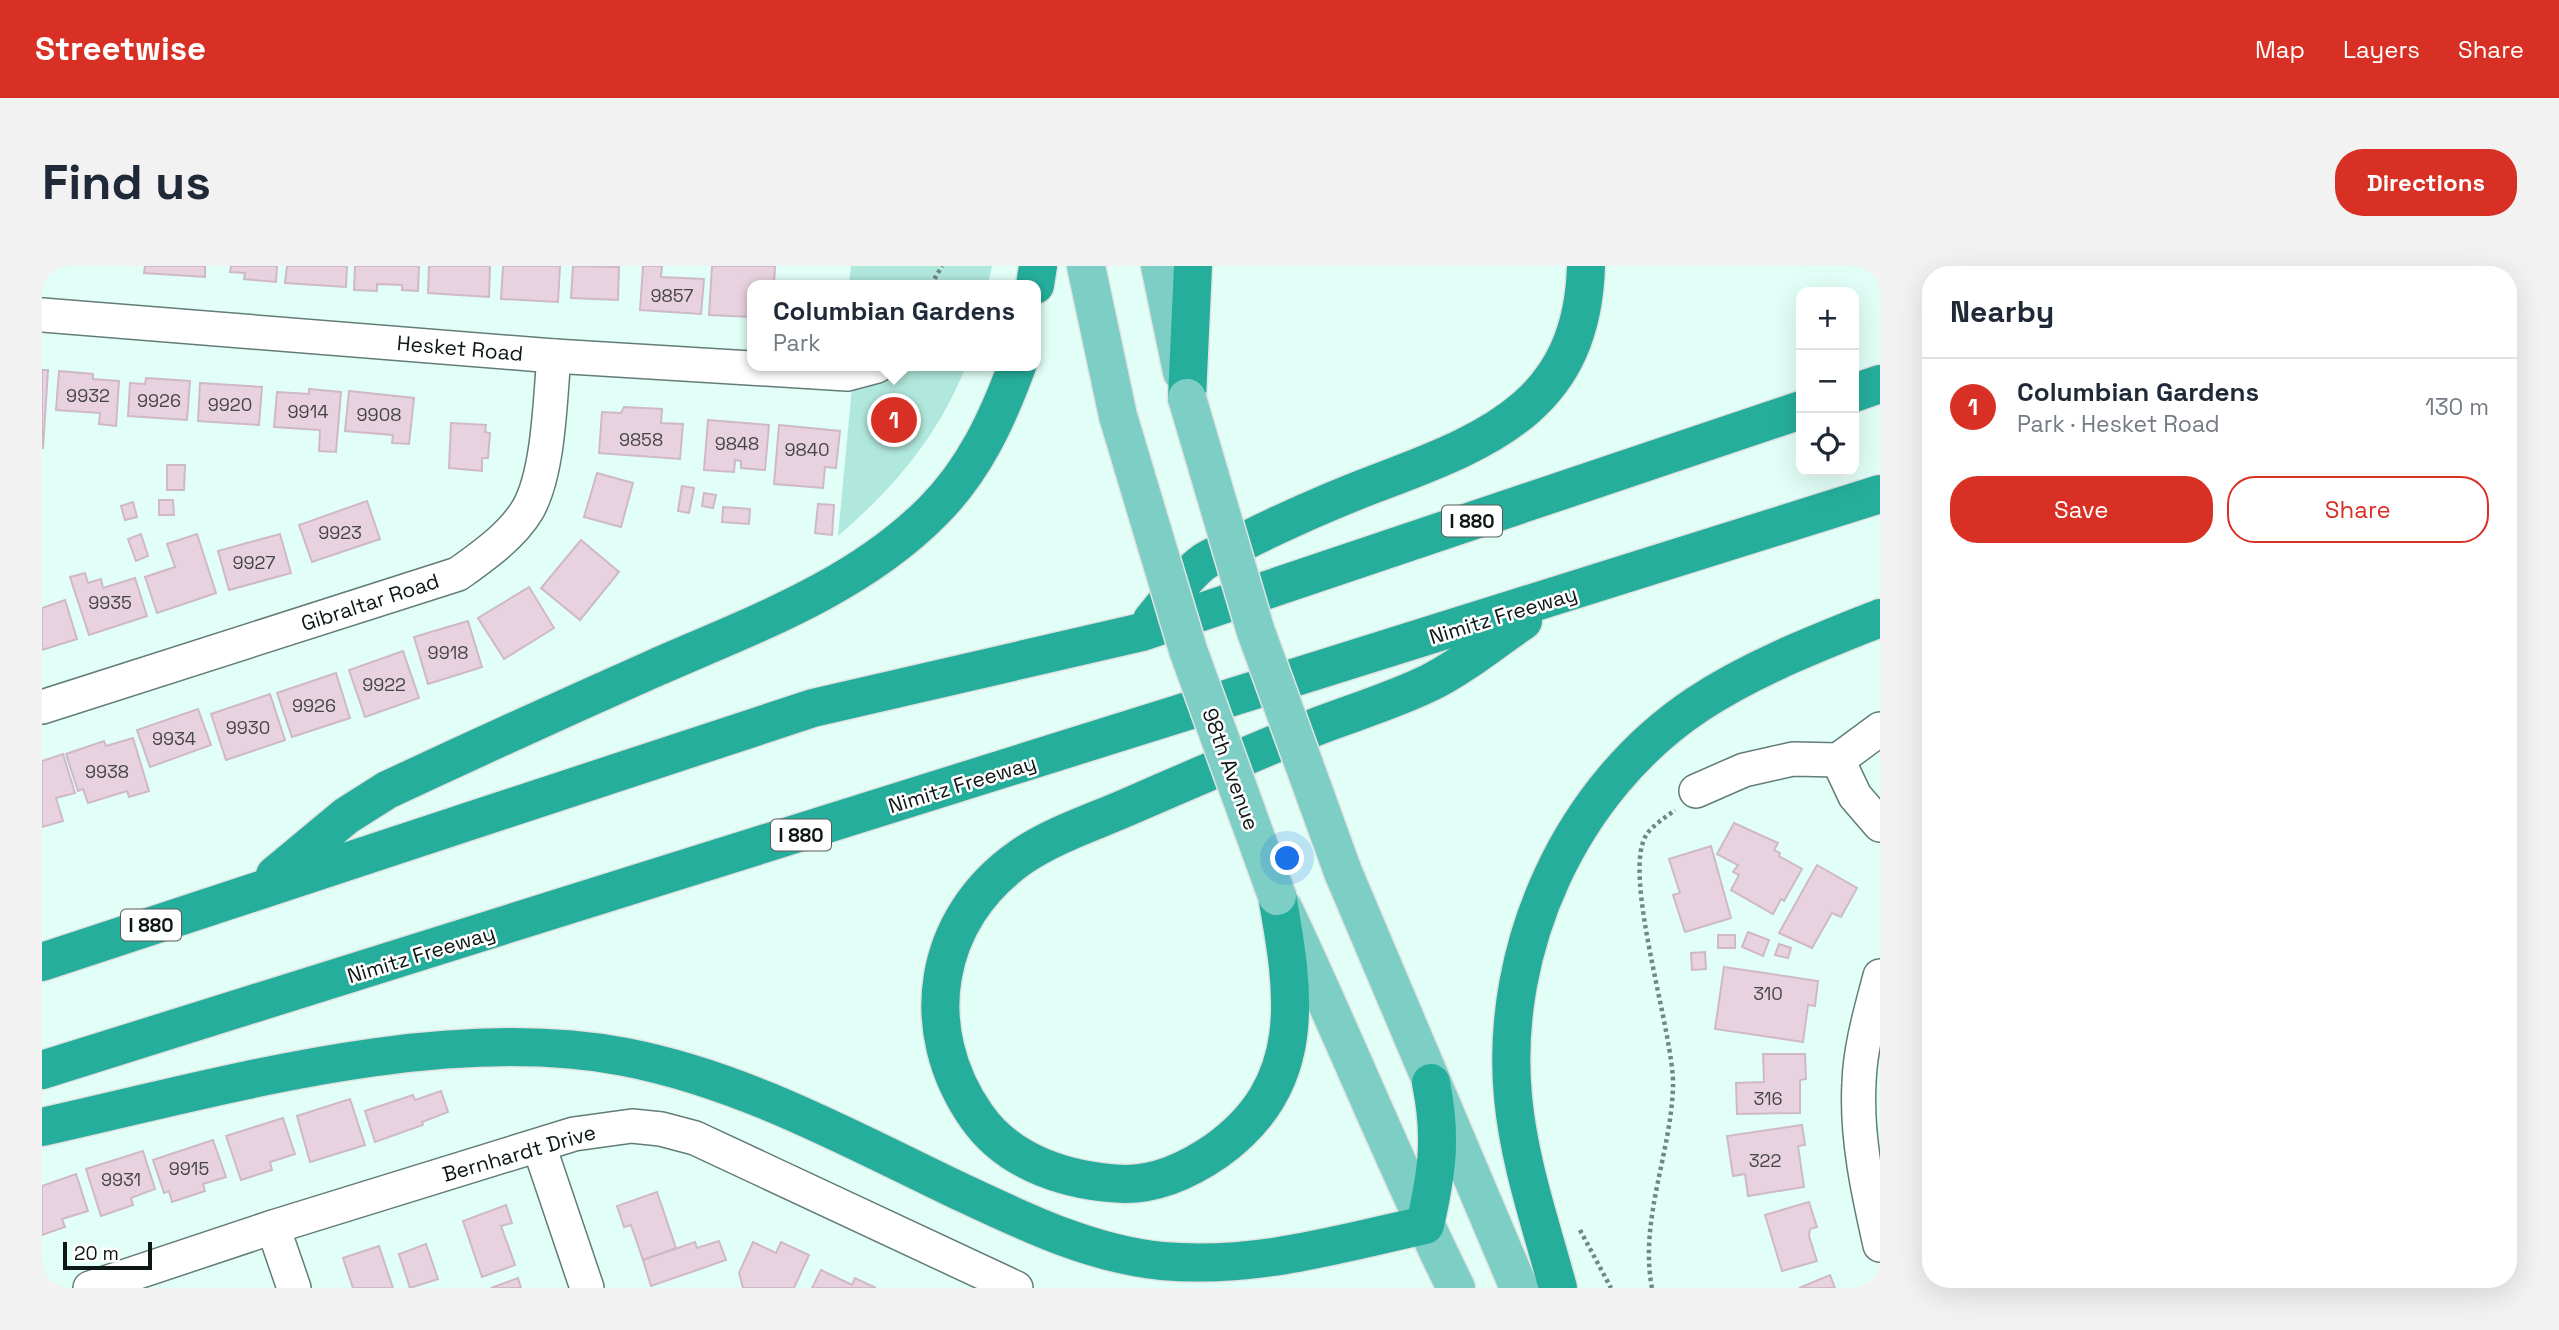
<!DOCTYPE html>
<html lang="en">
<head>
<meta charset="utf-8">
<style>
  :root { --surface:#fff; --page:#f2f2f3; --text:#1f2937; --muted:#747a83; --line:#e0e1e3; --accent:#d93025 }
  body { margin:0; font-family:"Space Grotesk",sans-serif; background:var(--page); color:var(--text) }
  .controls { position:absolute; right:21px; top:21px; display:grid; overflow:hidden; border-radius:14px; box-shadow:0 7px 28px #0002 }
  .controls button { width:63px; height:63px; display:grid; place-items:center; padding:0; border:0; border-bottom:2px solid var(--line); background:var(--surface); color:var(--text); font:35px sans-serif }
  .scale { position:absolute; left:21px; bottom:18px; width:89px; box-sizing:border-box; padding-left:7px; border:4px solid #0d1715; border-top:0; font-size:19px; line-height:24px; white-space:nowrap; color:#0d1715; -webkit-text-stroke:5px #fff; paint-order:stroke }
  .you { position:absolute; left:1246px; top:593px; width:24px; height:24px; margin:-18px; border:5px solid #fff; border-radius:50%; background:#1a73e8; box-shadow:0 0 0 10px #1a73e833 }
  .badge { display:grid; place-items:center; width:46px; height:46px; border-radius:50%; background:var(--accent); color:#fff; font-size:23px; font-weight:700 }
  .pin { position:absolute; translate:-50% -50%; border:4px solid #fff; box-shadow:0 2px 7px #0006 }
  .popup { position:absolute; left:705px; top:14px; width:294px; height:91px; box-sizing:border-box; display:grid; place-content:center; border-radius:14px; background:var(--surface); filter:drop-shadow(0 2px 5px #0005); font-size:23px; white-space:nowrap; color:var(--muted) }
  .popup b { font-size:26px; color:var(--text) }
  .popup::after { content:''; position:absolute; left:50%; top:100%; margin-left:-14px; border:14px solid transparent; border-top-color:var(--surface) }
  .list { margin:0; padding:0; list-style:none }
  h2 { display:flex; justify-content:space-between; align-items:center; height:91px; margin:0; padding:0 28px; font-size:30px }
  h2 small { font-size:23px; font-weight:400; color:var(--muted) }
  .list li { display:grid; grid-template-columns:46px 1fr auto; gap:21px; align-items:center; box-sizing:border-box; height:98px; padding:0 28px; border-top:2px solid var(--line) }
  .list b { display:block; font-size:26px; white-space:nowrap }
  .list p { margin:0; font-size:23px; white-space:nowrap; color:var(--muted) }
  .list em { font-size:23px; font-style:normal; color:var(--muted) }
  .actions { display:flex; gap:14px; padding:21px 28px }
  .actions a { flex:1; padding:16px 0; border:2px solid var(--accent); border-radius:28px; text-align:center; font-size:24px; color:var(--accent) }
  .actions .main { background:var(--accent); color:#fff }
  .icon { flex:none; width:38px; height:38px; fill:none; stroke:currentColor; stroke-width:2; stroke-linecap:round; stroke-linejoin:round }
  .map { position:relative; flex:none; width:1838px; height:1022px; overflow:hidden; border-radius:28px }
  header { display:flex; align-items:center; gap:42px; box-sizing:border-box; height:98px; padding:0 35px; background:var(--accent); color:#fff }
  header strong { font-size:33px }
  nav { display:flex; gap:38px; margin-inline-start:auto; font-size:24px }
  .intro { display:flex; align-items:center; justify-content:space-between; box-sizing:border-box; height:168px; padding:0 42px }
  h1 { margin:0; font-size:49px }
  .button { padding:18px 32px; border-radius:28px; background:var(--accent); color:#fff; font-size:24px; font-weight:700 }
  main { display:flex; gap:42px; padding:0 42px }
  aside { flex:1; background:var(--surface); border-radius:28px; box-shadow:0 7px 28px #0002 }
  .map>svg:first-child { display:block }
</style>
</head>
<body>
<header>
<strong>Streetwise</strong>
<nav><a>Map</a><a>Layers</a><a>Share</a></nav>
</header>
<div class="intro"><h1>Find us</h1><a class="button">Directions</a></div>
<main>
<div class="map">
<svg width="1838" height="1022" viewBox="0 0 1838 1022">
  <rect width="100%" height="100%" fill="#e1fef7"/>
  <g fill="#b1e8dd">
    <polygon points="809,0 950,0 946,19 807,19"/>
    <path d="M812,100H924C896,170 853,221 796,270Z"/>
  </g>
  <g fill="#e9d2df" stroke="#cfb9c6" stroke-width="2">
    <polygon points="103,0 163,0 163,11 102,7"/>
    <polygon points="189,0 235,0 234,16 202,13 203,7 188,6"/>
    <polygon points="245,0 305,0 304,21 243,17"/>
    <polygon points="313,0 377,0 376,25 360,24 360,19 335,18 335,25 312,24"/>
    <polygon points="387,0 448,0 447,31 386,27"/>
    <polygon points="461,0 518,0 516,36 459,33"/>
    <polygon points="531,0 577,1 576,34 529,32"/>
    <polygon points="601,0 620,0 619,11 662,13 659,48 598,44"/>
    <polygon points="670,0 733,0 732,19 710,19 710,51 667,49"/>
    <polygon points="0,104 6,104 1,182 0,182"/>
    <polygon points="17,105 51,108 51,113 77,115 74,160 57,158 58,147 14,144"/>
    <polygon points="104,112 148,115 145,154 86,150 88,117 103,118"/>
    <polygon points="158,117 220,121 217,159 156,155"/>
    <polygon points="267,123 299,126 294,186 277,185 278,164 232,161 235,126 267,128"/>
    <polygon points="307,125 372,132 367,178 350,177 351,169 303,165"/>
    <polygon points="582,141 620,143 619,157 641,158 638,193 557,187 560,146 579,147"/>
    <polygon points="666,154 727,159 723,204 699,202 699,195 693,194 692,206 662,204"/>
    <polygon points="409,157 444,159 443,166 448,167 446,192 440,192 440,205 407,202"/>
    <polygon points="737,159 798,165 794,202 783,201 781,222 732,218"/>
    <polygon points="125,199 143,199 142,224 125,224"/>
    <polygon points="555,207 591,217 579,261 542,251"/>
    <polygon points="640,220 652,222 647,247 636,245"/>
    <polygon points="662,227 674,229 671,242 660,240"/>
    <polygon points="117,234 131,234 132,249 117,249"/>
    <polygon points="325,235 338,273 270,296 257,259"/>
    <polygon points="91,236 95,251 83,254 79,240"/>
    <polygon points="776,238 792,239 790,269 773,267"/>
    <polygon points="681,241 708,243 707,258 680,256"/>
    <polygon points="99,268 106,290 94,295 86,273"/>
    <polygon points="155,268 174,327 115,347 103,311 133,301 125,278"/>
    <polygon points="238,268 249,307 187,324 176,285"/>
    <polygon points="539,274 577,306 538,354 499,322"/>
    <polygon points="43,307 46,317 59,313 61,322 93,312 105,350 47,369 28,311"/>
    <polygon points="487,321 512,362 462,393 436,352"/>
    <polygon points="23,334 35,373 0,384 0,342"/>
    <polygon points="426,355 440,401 386,418 372,371"/>
    <polygon points="361,385 377,432 323,451 307,404"/>
    <polygon points="294,407 308,452 250,471 235,427"/>
    <polygon points="228,428 243,474 184,494 169,448"/>
    <polygon points="156,443 169,479 108,501 95,464"/>
    <polygon points="91,472 107,525 87,531 85,525 46,537 41,523 36,525 24,488 62,475 64,480"/>
    <polygon points="21,488 33,527 14,532 21,555 0,561 0,495"/>
    <polygon points="1692,557 1736,577 1732,584 1738,587 1737,590 1760,603 1742,635 1739,633 1731,648 1689,624 1697,609 1691,606 1696,599 1675,588"/>
    <polygon points="1669,580 1689,652 1643,666 1631,629 1638,627 1627,593"/>
    <polygon points="1775,599 1815,622 1799,651 1790,647 1770,682 1737,667"/>
    <polygon points="1706,666 1727,674 1721,690 1700,681"/>
    <rect x="1676" y="669" width="17" height="13"/>
    <polygon points="1737,678 1749,682 1746,692 1733,689"/>
    <polygon points="1663,686 1664,703 1650,704 1649,687"/>
    <polygon points="1682,701 1776,715 1773,740 1766,739 1761,776 1673,763"/>
    <polygon points="1721,788 1763,788 1764,813 1758,814 1758,847 1695,848 1694,817 1722,816"/>
    <polygon points="399,825 406,846 380,856 381,859 333,876 323,845 371,829 373,834"/>
    <polygon points="308,833 323,879 268,896 255,850"/>
    <polygon points="241,852 253,888 228,896 230,904 199,914 184,870"/>
    <polygon points="1760,859 1763,879 1756,880 1762,921 1706,930 1703,908 1691,910 1685,870"/>
    <polygon points="171,874 184,911 161,918 163,925 130,936 127,925 122,927 111,894"/>
    <polygon points="101,885 113,923 89,932 91,939 59,950 44,903"/>
    <polygon points="34,908 46,945 20,953 23,961 0,969 0,920"/>
    <polygon points="615,926 634,982 601,994 589,959 582,961 575,940"/>
    <polygon points="1767,936 1775,961 1768,963 1767,970 1775,995 1740,1005 1723,949"/>
    <polygon points="464,939 470,957 459,960 473,999 440,1011 421,955"/>
    <polygon points="677,975 684,994 609,1020 601,994 653,976 655,982"/>
    <polygon points="711,976 734,987 739,976 767,989 752,1022 701,1022 697,1007"/>
    <polygon points="384,978 396,1013 368,1022 357,988"/>
    <polygon points="337,980 351,1022 311,1022 301,992"/>
    <polygon points="779,1004 810,1019 813,1012 834,1022 770,1022"/>
    <polygon points="1788,1009 1793,1022 1757,1022"/>
    <polygon points="476,1012 479,1022 449,1022"/>
  </g>
  <g fill="none" stroke-linecap="round" stroke-linejoin="round">
    <g stroke="#637c77" stroke-width="36">
      <g id="minor">
        <polyline points="0,49 512,90 805,108 835,100"/>
        <path d="M0,441L416,308C441,290 470,270 486,243C507,206 508,133 512,90"/>
        <polyline points="1796,494 1813,530 1838,559"/>
        <polyline points="1654,525 1702,504 1751,493 1796,494 1838,463"/>
        <path d="M1838,710C1829,745 1818,781 1817,817C1814,871 1826,926 1838,979"/>
        <polyline points="497,880 545,1022"/>
        <polyline points="231,961 252,1022"/>
        <polyline points="48,1022 231,961 532,868 590,860 619,863 653,872 974,1022"/>
      </g>
    </g>
    <g stroke="#e2e3e3" stroke-width="41">
      <g id="primary">
        <polyline points="1044,0 1076,150"/>
        <polyline points="1118,0 1140,106"/>
        <polyline points="1301,606 1477,1022"/>
        <path d="M1241,642C1301,767 1352,898 1414,1022"/>
      </g>
    </g>
    <g stroke="#e2e3e3" stroke-width="41">
      <g id="motorway">
        <polyline points="993,19 996,0"/>
        <polyline points="1812,127 1838,118"/>
        <polyline points="1145,132 1151,0"/>
        <path d="M1110,354C1126,336 1143,309 1163,295C1178,286 1196,279 1211,271C1254,250 1297,231 1343,214C1454,172 1540,135 1544,0"/>
        <path d="M233,609L304,550L345,524C435,482 525,441 615,401C711,359 816,321 891,245C932,204 955,154 975,100"/>
        <path d="M1235,630C1253,729 1267,819 1174,885C1148,903 1116,918 1083,918C1028,916 968,898 935,851C873,763 891,652 979,591C1011,569 1052,556 1088,540C1150,513 1213,486 1276,460C1313,446 1352,434 1387,417C1420,401 1451,375 1481,355"/>
        <polyline points="0,696 771,442 1100,366 1759,144"/>
        <polyline points="0,804 1838,228"/>
        <path d="M0,861C179,821 400,756 583,791C702,814 808,873 917,925C981,955 1048,988 1120,995C1213,1003 1293,979 1383,959C1395,906 1400,871 1389,817"/>
        <path d="M1516,1022C1499,959 1477,896 1471,831C1457,681 1529,522 1656,438C1712,401 1776,377 1838,352"/>
      </g>
    </g>
    <g stroke="#738682" stroke-width="4.5" stroke-dasharray="3.5 3.5" stroke-linecap="butt">
      <polyline points="889,19 900,0"/>
      <polyline points="1538,964 1569,1022"/>
      <path d="M1610,1022C1597,955 1629,887 1631,821C1633,769 1578,606 1605,568C1611,559 1624,551 1633,544"/>
    </g>
    <use href="#minor" stroke="#fff" stroke-width="33"/>
    <use href="#primary" stroke="#7dcec4" stroke-width="38"/>
    <use href="#motorway" stroke="#26ae9c" stroke-width="38"/>
    <g stroke="#e2e3e3" stroke-width="41" stroke-linecap="butt">
      <g id="primary-bridge">
        <polyline points="1145,132 1213,363 1301,606"/>
        <polyline points="1076,150 1146,384 1235,630"/>
      </g>
    </g>
    <use href="#primary-bridge" stroke="#7dcec4" stroke-width="38"/>
  </g>
  <g text-anchor="middle" dominant-baseline="central" stroke-width="5" stroke-linejoin="round" paint-order="stroke">
    <g font-size="18" fill="#444648">
      <text x="630" y="29">9857</text>
      <text x="46" y="129">9932</text>
      <text x="117" y="134">9926</text>
      <text x="188" y="138">9920</text>
      <text x="266" y="145">9914</text>
      <text x="337" y="148">9908</text>
      <text x="599" y="173">9858</text>
      <text x="695" y="177">9848</text>
      <text x="765" y="183">9840</text>
      <text x="298" y="266">9923</text>
      <text x="212" y="296">9927</text>
      <text x="68" y="336">9935</text>
      <text x="406" y="386">9918</text>
      <text x="342" y="418">9922</text>
      <text x="272" y="439">9926</text>
      <text x="206" y="461">9930</text>
      <text x="132" y="472">9934</text>
      <text x="65" y="505">9938</text>
      <text x="1726" y="727">310</text>
      <text x="1726" y="832">316</text>
      <text x="1723" y="894">322</text>
      <text x="147" y="902">9915</text>
      <text x="79" y="913">9931</text>
    </g>
    <g fill="#fff" stroke="#565d5b" stroke-width="2">
      <rect x="1400" y="239.5" width="60" height="31" rx="5"/>
      <rect x="729" y="553.5" width="60" height="31" rx="5"/>
      <rect x="79" y="643.5" width="60" height="31" rx="5"/>
    </g>
    <g font-size="19" font-weight="bold" fill="#0d1715">
      <text x="1430" y="255">I 880</text>
      <text x="759" y="569">I 880</text>
      <text x="109" y="659">I 880</text>
    </g>
    <g font-size="21" fill="#0d1715" stroke="#fff">
      <text transform="translate(418 82) rotate(5)">Hesket Road</text>
      <text transform="translate(328 336) rotate(-18)">Gibraltar Road</text>
      <text transform="translate(1461 349) rotate(-17)">Nimitz Freeway</text>
      <text transform="translate(1189 503) rotate(70)">98th Avenue</text>
      <text transform="translate(920 518) rotate(-17)">Nimitz Freeway</text>
      <text transform="translate(379 688) rotate(-17)">Nimitz Freeway</text>
      <text transform="translate(477 887) rotate(-16)">Bernhardt Drive</text>
    </g>
  </g>
</svg>
<div class="controls">
<button>+</button>
<button>−</button>
<button><svg class="icon" aria-label="locate" viewBox="0 0 24 24"><circle cx="12" cy="12" r="6"/><path d="M12 2v4M12 18v4M2 12h4M18 12h4"/></svg></button>
</div>
<div class="scale">20 m</div>
<div class="you"></div>
<div class="pin badge" style="left:852px;top:154px">1</div>
<div class="popup"><b>Columbian Gardens</b>Park</div>
</div>
<aside>
<h2>Nearby<small></small></h2>
<ul class="list">
<li><span class="badge">1</span><div><b>Columbian Gardens</b><p>Park · Hesket Road</p></div><em>130 m</em></li>
</ul>
<div class="actions"><a class="main">Save</a><a>Share</a></div>
</aside>
</main>
</body>
</html>
